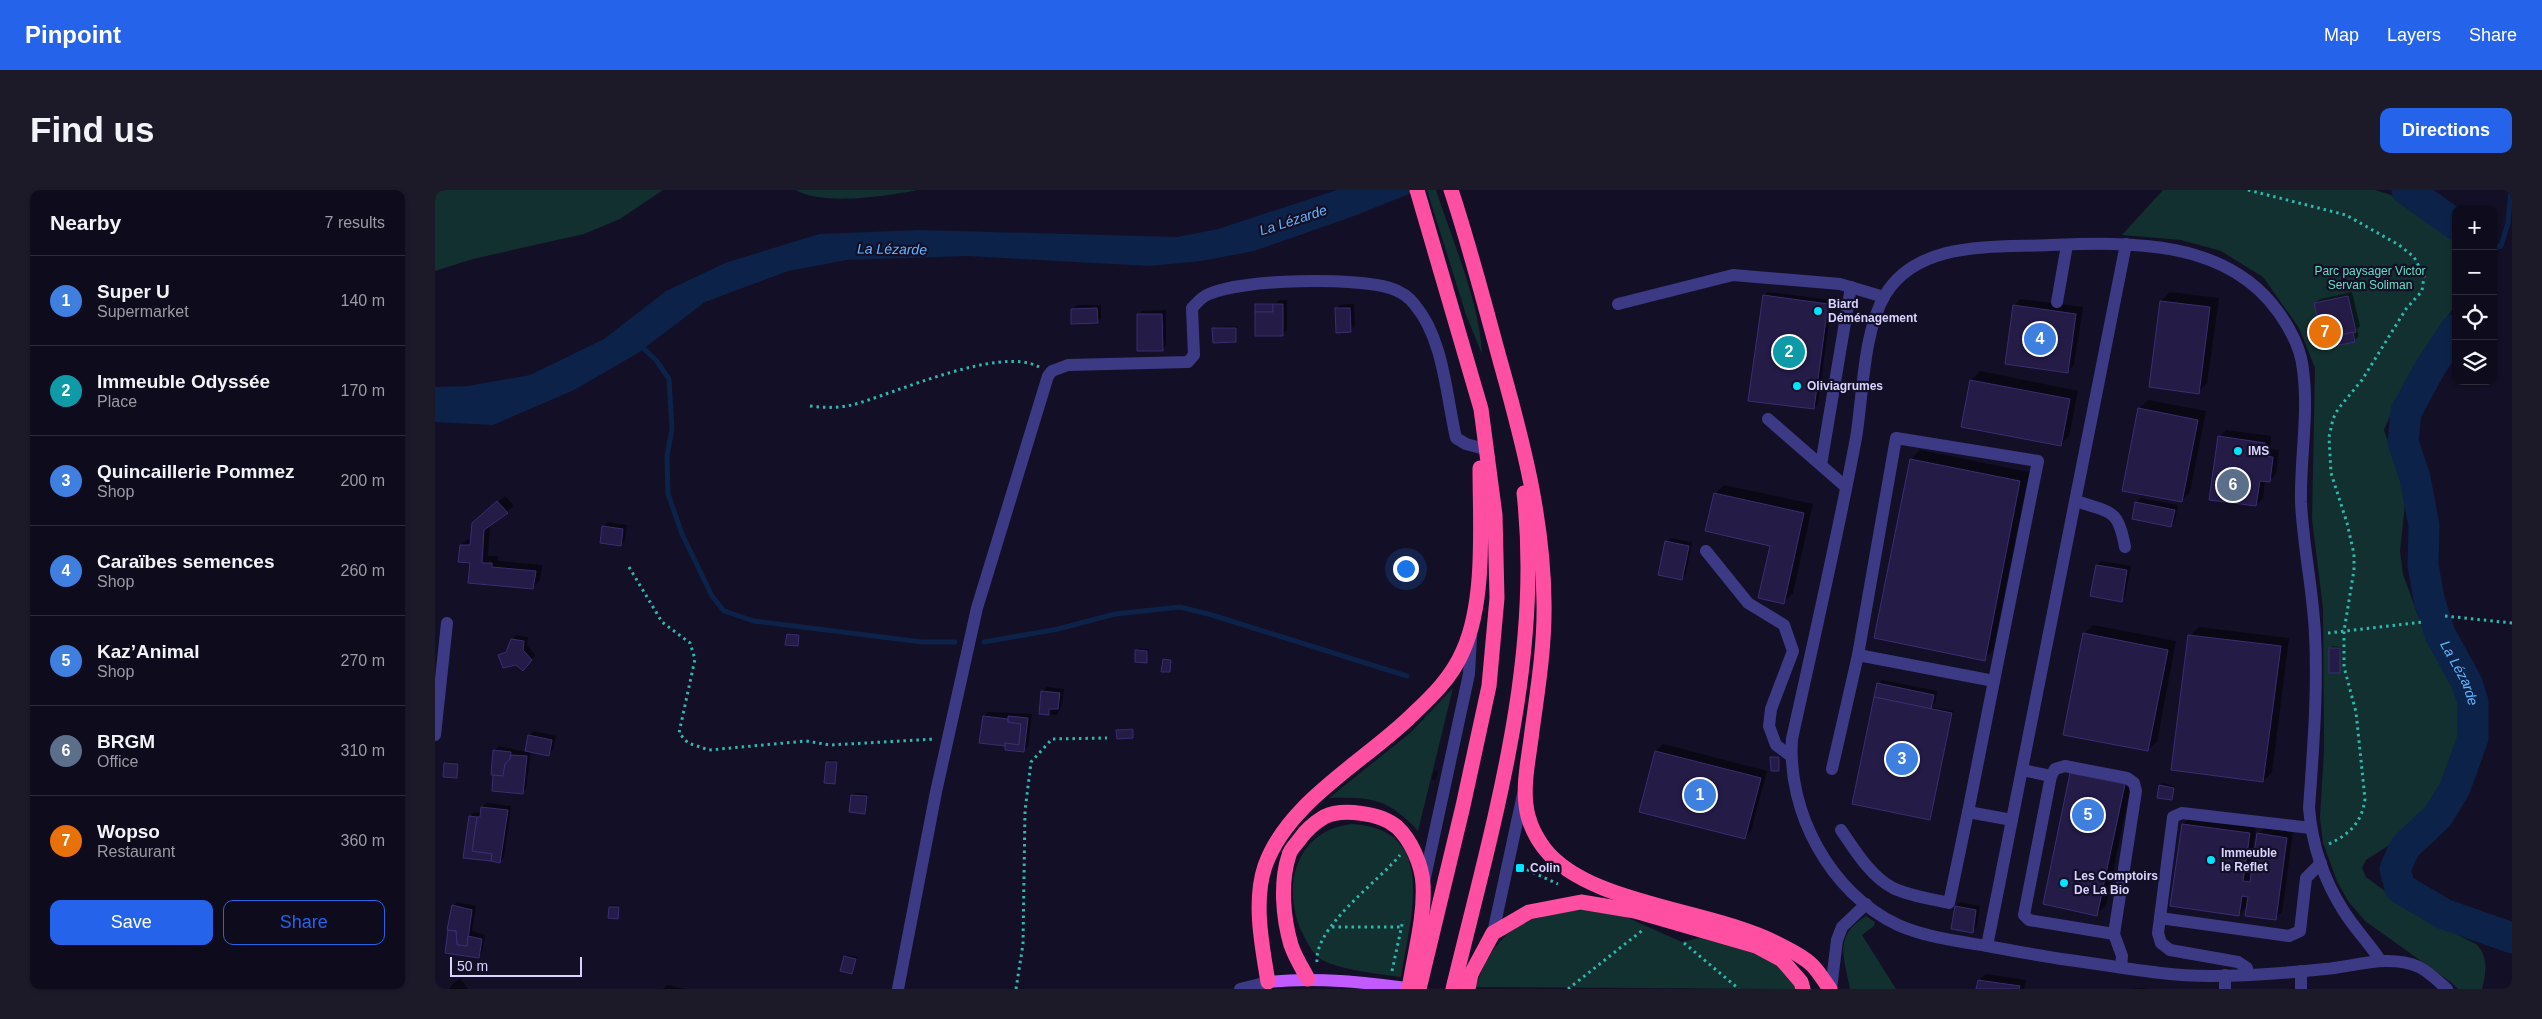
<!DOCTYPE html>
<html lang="en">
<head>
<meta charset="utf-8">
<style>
  :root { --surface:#0e0b1c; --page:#1c1929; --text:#f1f3f6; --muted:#9b9ba3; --line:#2e2b3b; --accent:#2563eb }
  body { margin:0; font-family:Arial,sans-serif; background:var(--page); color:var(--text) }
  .controls { position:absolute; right:15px; top:15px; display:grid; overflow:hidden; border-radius:10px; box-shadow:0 1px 4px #0004 }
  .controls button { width:45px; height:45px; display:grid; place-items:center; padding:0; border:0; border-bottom:1px solid var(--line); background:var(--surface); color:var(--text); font:25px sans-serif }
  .scale { position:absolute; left:15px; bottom:12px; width:132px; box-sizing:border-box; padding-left:5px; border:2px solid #d9d4ff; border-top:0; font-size:14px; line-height:18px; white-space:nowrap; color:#d9d4ff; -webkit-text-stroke:4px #130f26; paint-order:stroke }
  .you { position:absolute; left:970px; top:378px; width:18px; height:18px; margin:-12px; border:4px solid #fff; border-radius:50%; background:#1a73e8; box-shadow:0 0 0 8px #1a73e833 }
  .badge { display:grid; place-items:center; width:32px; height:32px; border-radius:50%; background:var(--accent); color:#fff; font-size:16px; font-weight:700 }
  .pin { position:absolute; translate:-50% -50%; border:2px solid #fff; box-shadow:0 1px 5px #0006 }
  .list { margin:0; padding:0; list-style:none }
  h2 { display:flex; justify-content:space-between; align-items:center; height:65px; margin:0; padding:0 20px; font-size:21px }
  h2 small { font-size:16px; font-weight:400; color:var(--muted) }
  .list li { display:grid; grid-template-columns:32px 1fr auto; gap:15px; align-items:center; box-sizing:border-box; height:90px; padding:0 20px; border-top:1px solid var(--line) }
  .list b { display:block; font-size:19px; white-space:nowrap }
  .list p { margin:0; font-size:16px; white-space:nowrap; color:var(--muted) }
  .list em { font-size:16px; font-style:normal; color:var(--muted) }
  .actions { display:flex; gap:10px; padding:15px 20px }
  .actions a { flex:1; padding:11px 0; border:1px solid var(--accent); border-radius:10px; text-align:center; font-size:18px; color:var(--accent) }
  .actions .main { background:var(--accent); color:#fff }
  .icon { flex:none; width:28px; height:28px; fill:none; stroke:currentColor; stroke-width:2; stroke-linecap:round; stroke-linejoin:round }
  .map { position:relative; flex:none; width:2077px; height:799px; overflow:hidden; border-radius:10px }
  header { display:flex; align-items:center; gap:30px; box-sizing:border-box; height:70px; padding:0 25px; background:var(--accent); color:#fff }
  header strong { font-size:24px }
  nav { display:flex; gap:28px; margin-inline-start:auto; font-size:18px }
  .intro { display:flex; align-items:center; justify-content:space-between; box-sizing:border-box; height:120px; padding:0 30px }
  h1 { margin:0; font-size:35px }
  .button { padding:12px 22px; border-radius:10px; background:var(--accent); color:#fff; font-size:18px; font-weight:700 }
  main { display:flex; gap:30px; padding:0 30px }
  aside { flex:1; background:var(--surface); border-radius:10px; box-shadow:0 1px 4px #0004 }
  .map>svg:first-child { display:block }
</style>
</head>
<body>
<header>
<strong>Pinpoint</strong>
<nav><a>Map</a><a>Layers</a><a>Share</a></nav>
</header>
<div class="intro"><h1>Find us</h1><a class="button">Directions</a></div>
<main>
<aside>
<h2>Nearby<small>7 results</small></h2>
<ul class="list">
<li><span class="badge" style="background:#3f7fe0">1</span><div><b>Super U</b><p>Supermarket</p></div><em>140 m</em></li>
<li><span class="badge" style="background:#0f9aa8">2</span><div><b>Immeuble Odyssée</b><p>Place</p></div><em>170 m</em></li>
<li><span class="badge" style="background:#3f7fe0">3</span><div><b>Quincaillerie Pommez</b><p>Shop</p></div><em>200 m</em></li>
<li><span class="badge" style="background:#3f7fe0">4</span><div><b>Caraïbes semences</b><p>Shop</p></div><em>260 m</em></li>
<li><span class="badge" style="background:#3f7fe0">5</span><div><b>Kaz’Animal</b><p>Shop</p></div><em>270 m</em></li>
<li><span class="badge" style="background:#5c6f8a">6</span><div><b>BRGM</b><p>Office</p></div><em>310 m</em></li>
<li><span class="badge" style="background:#e8710a">7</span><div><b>Wopso</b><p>Restaurant</p></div><em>360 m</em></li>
</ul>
<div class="actions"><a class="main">Save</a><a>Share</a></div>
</aside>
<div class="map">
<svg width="2077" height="799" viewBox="0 0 2077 799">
  <rect width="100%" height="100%" fill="#130f26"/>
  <g fill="#12302f">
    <polygon points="0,0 228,0 185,29 149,44 38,69 0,81"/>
    <path d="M361,0H482C454,6 386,16 361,0Z"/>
    <path d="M992,0H1001C1017,49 1045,114 1047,164L1031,125Z"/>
    <path d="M1728,0H1940C1977,11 1992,20 2021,44V113L1956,224L1949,240L1971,305L1965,361L1968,384L1991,448L2005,472L2022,496L2029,514L2030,533L2027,556L2018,579L1999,615L1984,632L1959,652L1931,670L1927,678L1931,687L1982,725L2041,754C2054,766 2051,784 2047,799H2023L2017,793L1930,731L1913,711L1902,691L1888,653L1885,628L1889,559L1888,418L1877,329L1880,178L1864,138L1828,87L1786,61L1746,50L1687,45Z"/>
    <path d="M1018,498L983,641C953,608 936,607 894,608L975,543Z"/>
    <path d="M917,634C1005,639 975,729 966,787C944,784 906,780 887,770C877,764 872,752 867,742C846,696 861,640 917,634Z"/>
    <path d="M1154,719L1184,724L1247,752L1273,746L1293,750L1340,771L1357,788L1361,799L1040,797C1064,734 1091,726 1154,719Z"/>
    <path d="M1431,726L1440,732L1439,736L1427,745L1461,799H1415C1409,765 1398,747 1431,726Z"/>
  </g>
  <polygon fill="#0c2248" points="902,0 984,0 919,26 819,61 766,71 715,76 533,66 412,70 353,81 270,112 203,163 139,200 58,235 0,232 0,197 33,196 95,185 169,149 231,101 290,73 384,44 485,40 742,47 783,39"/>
  <g fill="#0007">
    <polygon points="1333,102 1397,110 1383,214 1379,218 1329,106"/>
    <polygon points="1735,102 1784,108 1772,193 1763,202 1726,111"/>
    <polygon points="1917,102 1925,136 1922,139 1924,146 1920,150 1880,113 1885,109"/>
    <polygon points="1586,109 1648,117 1639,175 1633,182 1579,115"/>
    <polygon points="844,110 852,110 852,140 847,145 821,114 841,113"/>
    <polygon points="919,114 920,136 915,141 901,119 905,115"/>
    <polygon points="642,115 666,115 666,128 662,132 638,119"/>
    <polygon points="731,120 731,155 727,160 703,125 707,121"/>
    <polygon points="802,136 801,151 779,138 781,137"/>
    <polygon points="1545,181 1643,201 1634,246 1625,255 1536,190"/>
    <polygon points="1713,210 1771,221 1755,302 1746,311 1704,219"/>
    <polygon points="1791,240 1836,246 1835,259 1844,260 1841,284 1834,291 1830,290 1828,308 1821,315 1784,247"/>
    <polygon points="1485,260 1594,282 1558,460 1549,469 1476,269"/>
    <polygon points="1289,295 1378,314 1358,403 1349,412 1336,355 1280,304"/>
    <polygon points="70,306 79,316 55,334 53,366 63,366 63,371 107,375 105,390 98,397 36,372 26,355 33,349 37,349 45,326"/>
    <polygon points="1706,308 1743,315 1740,331 1736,335 1699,328 1702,312"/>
    <polygon points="173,332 192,335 190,350 185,355 168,337"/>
    <polygon points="1235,348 1257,352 1251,384 1246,389 1231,352"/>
    <polygon points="1666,371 1696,376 1690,406 1686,410 1662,375"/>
    <polygon points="1658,435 1741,451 1722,551 1713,560 1649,444"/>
    <polygon points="1764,437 1854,448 1837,582 1828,591 1755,446"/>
    <polygon points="355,443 365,444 362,455 353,444"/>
    <polygon points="81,445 93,447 92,455 100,465 92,475 82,474 65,465 76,456 77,450"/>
    <polygon points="1897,456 1906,457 1904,482 1896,458"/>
    <polygon points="704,459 714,459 712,471 702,461"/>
    <polygon points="731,468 737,469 734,481 729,470"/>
    <polygon points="1447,490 1502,501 1500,513 1496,517 1518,521 1494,628 1443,494"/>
    <polygon points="612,497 629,499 627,514 622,525 605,523 607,502"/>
    <polygon points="553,522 597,524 593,556 588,561 571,555 549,526"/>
    <polygon points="699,538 698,547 683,541 685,539"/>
    <polygon points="99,541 121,546 118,560 113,564 96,561 91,598 87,603 60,560 64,556 91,562 94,545"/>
    <polygon points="1228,554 1332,581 1316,641 1310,648 1206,621 1221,561"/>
    <polygon points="1338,566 1345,566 1344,580 1336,568"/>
    <polygon points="394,570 403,571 400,592 392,572"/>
    <polygon points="12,572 24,573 22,587 10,574"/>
    <polygon points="1645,575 1698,586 1671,715 1662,724"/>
    <polygon points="1000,580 1003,582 1000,590 997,589"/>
    <polygon points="1727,593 1740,596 1736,609 1725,595"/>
    <polygon points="419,603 433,604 430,622 417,605"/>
    <polygon points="52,613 76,616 69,667 65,671 35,626 40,622 47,623 47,617"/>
    <polygon points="1755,628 1821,637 1814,685 1817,685 1823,644 1830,637 1858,641 1847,722 1840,729 1813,715 1804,724 1748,634"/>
    <polygon points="22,712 41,716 37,741 50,745 47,763 43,767 18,716"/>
    <polygon points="1525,712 1545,716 1542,737 1537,741 1521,717"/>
    <polygon points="177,715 185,716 182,728 175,717"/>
    <polygon points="412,765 422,767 417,782 410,767"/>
    <polygon points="1551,784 1591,790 1589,799 1543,799 1544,790"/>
    <polygon points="25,788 33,799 14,799 18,794"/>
    <polygon points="232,795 250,799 228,799"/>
    <polygon points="1708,798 1712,799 1693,799 1694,799"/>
  </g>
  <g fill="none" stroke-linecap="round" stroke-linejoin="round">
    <g stroke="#0c2248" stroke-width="5">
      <polyline points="2058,58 2066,56 2073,33 2076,0"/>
      <polyline points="205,155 221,170 234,189 237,239 232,266 233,304 247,344 277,406 289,421 319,431 487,452 520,452"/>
      <polyline points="549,452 623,439 680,424 745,417 777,425 972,486"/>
    </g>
    <g stroke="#0c2248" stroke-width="31">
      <polyline points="1972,0 2021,35"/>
      <path id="s1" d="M2021,139L1995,178L1971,222L1968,252L1980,288L1989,335L1988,375L1994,409L2005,444L2032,493L2038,512V548L2020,598L2003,626L1970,657L1960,679L1965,698L2009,724L2077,748"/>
    </g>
  </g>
  <g fill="#241b47" stroke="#3b2d73">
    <polygon points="1328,105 1393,114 1379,219 1313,211"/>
    <polygon points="1913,106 1921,142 1906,145 1902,129 1883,133 1879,113"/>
    <polygon points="1725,111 1775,117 1764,204 1714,197"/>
    <rect x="820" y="114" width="18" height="8"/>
    <polygon points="838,114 848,114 848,146 820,146 820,122 838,122"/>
    <polygon points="1578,115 1641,124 1633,183 1570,174"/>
    <polygon points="662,118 663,133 636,134 636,119"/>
    <polygon points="900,118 915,118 916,142 901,143"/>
    <polygon points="702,124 727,124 728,161 702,161"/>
    <polygon points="1902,129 1906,145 1918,142 1920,152 1889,158 1887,149 1896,147 1890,131"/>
    <polygon points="1890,131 1896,147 1887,149 1883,133"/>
    <polygon points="777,138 801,138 801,152 778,153"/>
    <polygon points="1535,190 1635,209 1626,256 1526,237"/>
    <polygon points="1703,218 1763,230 1747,312 1687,301"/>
    <polygon points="1783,246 1830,253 1829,266 1838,267 1835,292 1825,291 1821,316 1774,310"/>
    <polygon points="1475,269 1585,291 1550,471 1439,448"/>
    <polygon points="1279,303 1369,323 1349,414 1323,408 1335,356 1270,341"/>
    <polygon points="62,311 73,323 49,340 47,373 57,373 57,377 101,381 98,399 33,393 35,373 23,372 25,355 35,355 37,333"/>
    <polygon points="1700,312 1740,320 1736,337 1697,329"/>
    <polygon points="167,336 188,339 186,356 165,353"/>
    <polygon points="1230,351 1254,356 1247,390 1223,385"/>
    <polygon points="1661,375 1692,380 1687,412 1655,406"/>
    <polygon points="1648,443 1733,460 1713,561 1628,545"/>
    <polygon points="352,444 364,445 363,456 350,455"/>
    <polygon points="1753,445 1846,456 1828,592 1736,580"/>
    <polygon points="76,449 89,451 88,460 97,470 88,481 81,475 68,478 63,465 71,462"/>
    <rect x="1894" y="458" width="11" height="25"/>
    <polygon points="700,460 712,461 712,473 700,472"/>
    <polygon points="728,469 736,470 735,482 726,482"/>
    <polygon points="1442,493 1499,505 1496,519 1439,507"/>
    <polygon points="606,501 625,503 623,519 614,519 614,525 604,524"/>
    <polygon points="1439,507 1517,523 1495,630 1417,614"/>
    <polygon points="548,526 573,529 573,532 586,534 584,555 570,553 570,556 544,553"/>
    <polygon points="573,526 593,528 589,562 570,560 570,553 584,555 586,534 573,532"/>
    <polygon points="698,539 698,548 682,549 681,540"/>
    <polygon points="93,545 117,550 114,566 90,561"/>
    <polygon points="58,560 76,562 75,569 70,574 68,586 56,585"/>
    <polygon points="1220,561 1326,588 1310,649 1204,622"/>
    <polygon points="76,565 92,566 88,604 57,601 58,585 68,586 70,574 75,569"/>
    <polygon points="1335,567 1344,567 1344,581 1336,581"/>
    <polygon points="391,572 402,572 400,594 389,593"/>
    <polygon points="9,573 23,574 22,588 8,587"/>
    <polygon points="1635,583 1690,594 1662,726 1608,714"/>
    <polygon points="1724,595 1739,598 1737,610 1722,608"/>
    <polygon points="416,605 432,606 430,624 414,622"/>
    <polygon points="46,617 73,620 65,673 56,671 57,664 37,661 42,627 45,627"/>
    <polygon points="34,626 42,627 37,661 57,664 56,671 28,668"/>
    <polygon points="1747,634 1815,643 1808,691 1815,692 1822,643 1852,648 1841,730 1810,726 1813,707 1807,706 1804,726 1735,716"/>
    <polygon points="17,715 37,720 32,756 22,755 21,741 12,740"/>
    <polygon points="1520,716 1541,720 1538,743 1516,739"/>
    <polygon points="174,717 184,717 183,729 173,728"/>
    <polygon points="13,740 21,741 22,755 32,756 33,746 47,749 44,768 10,763"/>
    <polygon points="409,766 421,769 417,784 405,781"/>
    <polygon points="1543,790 1585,796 1584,799 1541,799"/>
  </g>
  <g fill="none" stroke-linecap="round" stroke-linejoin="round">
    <g stroke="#2fb8b0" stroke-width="3" stroke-dasharray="2.5 4" stroke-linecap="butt">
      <path d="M1813,0L1911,25L1964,55L1979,67L1989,86L1987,101L1971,119L1927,190L1903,219L1898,229L1894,247L1896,283L1912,333L1919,364V380L1909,441V477L1921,522L1930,609C1927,632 1915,644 1894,654"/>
      <path d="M375,216C389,218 403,218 417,215C459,204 565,155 604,177"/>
      <polyline points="194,377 227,432 255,453 260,469 244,543 253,553 274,560 371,551 395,555 500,549"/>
      <polyline points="2010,426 2077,433"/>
      <polyline points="1893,443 1988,432"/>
      <polyline points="1086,677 1123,694"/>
      <polyline points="897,737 967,737"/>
      <polyline points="1249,753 1304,799"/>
      <path d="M882,772C879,737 943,692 965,665"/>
      <polyline points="957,781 968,730"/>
      <polyline points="581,799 588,754 590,621 596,572 617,549 672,548"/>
      <polyline points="1133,799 1209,739"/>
    </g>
    <g stroke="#3d3a85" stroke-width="12">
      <polyline points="1622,112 1632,55"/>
      <polyline points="1183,114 1298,85 1405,94 1449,107"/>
      <polyline points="1333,229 1411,297"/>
      <polyline points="1386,275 1416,97"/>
      <path d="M1641,311C1676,323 1683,318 1690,357"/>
      <polyline points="1271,361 1313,413 1349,435 1358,461 1336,519 1334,536 1341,555 1356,566"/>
      <polyline points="1423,465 1461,248 1603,271 1559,491"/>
      <polyline points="0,545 12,433"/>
      <polyline points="1397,579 1423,465 1559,491 1533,622 1577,630"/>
      <polyline points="1587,580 1616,586 1620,579 1630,576 1692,588 1699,593 1701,601 1679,744"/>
      <polyline points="1616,586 1589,725 1594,730 1679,744 1687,766 1686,777"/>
      <path d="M1406,640C1420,660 1435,686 1458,698C1475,706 1496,709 1514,713L1533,622"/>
      <polyline points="989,692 1034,484 1036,447"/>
      <polyline points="1725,728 1854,746 1865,741 1871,688 1886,673"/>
      <polyline points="1058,743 1088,604"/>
      <polyline points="1552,756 1691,54"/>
      <path d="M1945,770C1934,753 1919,738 1908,720C1889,690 1877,654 1874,618C1878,561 1883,501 1880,444C1878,400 1868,356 1866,312C1865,268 1874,224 1868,180C1866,158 1856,140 1844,123C1792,49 1696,52 1615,55C1558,58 1483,50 1450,105C1428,142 1428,206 1421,248C1402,349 1379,449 1357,549C1352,622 1395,703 1463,735C1490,747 1522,751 1552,756C1579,761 1606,766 1634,770C1680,776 1728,786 1775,786C1814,786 1852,783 1890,779C1922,776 1953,764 1984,777C1994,782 2004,792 2012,799"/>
      <polyline points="1866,781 1866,799"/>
      <polyline points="1813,784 1812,778 1803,772 1735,760 1726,753 1723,743 1738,627 1747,623 1876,638"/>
      <polyline points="1790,785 1790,799"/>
      <path d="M463,799L501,602L542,418L613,186L617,181L633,175L753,172L759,165L757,118C763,112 766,107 774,104C807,89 921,87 955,98C965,101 974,107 980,115C1009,150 1011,205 1021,248L1031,254L1046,258"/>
      <polyline points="805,799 833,792"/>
      <polyline points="1396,799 1402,750 1407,737 1431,714"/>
    </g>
    <path stroke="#c25bff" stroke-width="12" d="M833,792C882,787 929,792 978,799"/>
    <g stroke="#ff4fa3" stroke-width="15">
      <polyline points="982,0 1046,219 1060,325 1062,408 1054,496 1028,616 984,799"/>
      <path d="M1016,0C1035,57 1050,116 1066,174C1088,252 1108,329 1109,411C1110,454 1103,498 1097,541C1094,568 1086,599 1093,626C1096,637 1102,649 1109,658C1153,716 1281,719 1347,756C1357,761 1369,767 1377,775C1384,782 1389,791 1395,799"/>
      <path d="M873,789C867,778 860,767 856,755C848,728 845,692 854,665C855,660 861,654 864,650C871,640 879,633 889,627C907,618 946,623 962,637C976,650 987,675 988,694C990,728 979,765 974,799"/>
      <path d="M833,792C827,756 818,711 830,676C852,613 927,573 974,528C995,508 1016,489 1028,461C1051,410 1045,333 1045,278"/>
      <path d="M1018,799C1057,637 1108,471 1089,303"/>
      <polyline points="1033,799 1036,784 1058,743 1094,722 1146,712 1200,721 1321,756 1347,770 1366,792 1368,799"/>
    </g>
  </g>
  <g fill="#00e5ff" stroke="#130f26" stroke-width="2">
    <circle cx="1383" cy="121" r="5"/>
    <circle cx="1362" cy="196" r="5"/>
    <circle cx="1803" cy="261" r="5"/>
    <circle cx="1776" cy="670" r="5"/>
    <rect x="1080" y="673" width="10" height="10" rx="2.5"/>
    <circle cx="1629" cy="693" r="5"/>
  </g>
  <g text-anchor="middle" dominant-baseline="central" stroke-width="4.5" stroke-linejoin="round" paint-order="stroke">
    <g font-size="12" fill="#5fe0c0" stroke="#130f26">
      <text x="1935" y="81">Parc paysager Victor<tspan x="1935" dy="14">Servan Soliman</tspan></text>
    </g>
    <g font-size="12" font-weight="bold" fill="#d9d4ff" stroke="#130f26" text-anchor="start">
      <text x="1393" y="114">Biard<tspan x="1393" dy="14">Déménagement</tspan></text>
      <text x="1372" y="196">Oliviagrumes</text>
      <text x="1813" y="261">IMS</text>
      <text x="1786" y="663">Immeuble<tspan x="1786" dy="14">le Reflet</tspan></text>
      <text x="1095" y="678">Colin</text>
      <text x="1639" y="686">Les Comptoirs<tspan x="1639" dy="14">De La Bio</tspan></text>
    </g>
    <g font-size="14" font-style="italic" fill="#62b6ff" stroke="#130f26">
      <text transform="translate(858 30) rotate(-18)">La Lézarde</text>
      <text transform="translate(457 59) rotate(1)">La Lézarde</text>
      <text stroke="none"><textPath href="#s1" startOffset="368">La Lézarde</textPath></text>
    </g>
  </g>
</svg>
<div class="controls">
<button>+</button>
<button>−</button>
<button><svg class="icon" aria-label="locate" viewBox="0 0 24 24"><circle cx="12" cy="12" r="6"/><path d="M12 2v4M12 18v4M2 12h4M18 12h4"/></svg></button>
<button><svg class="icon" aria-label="layers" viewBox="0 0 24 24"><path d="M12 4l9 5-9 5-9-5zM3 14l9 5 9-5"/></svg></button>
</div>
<div class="scale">50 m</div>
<div class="you"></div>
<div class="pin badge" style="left:1265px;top:605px;background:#3f7fe0">1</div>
<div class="pin badge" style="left:1354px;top:162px;background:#0f9aa8">2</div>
<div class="pin badge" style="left:1467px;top:569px;background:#3f7fe0">3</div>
<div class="pin badge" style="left:1605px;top:149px;background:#3f7fe0">4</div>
<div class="pin badge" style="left:1653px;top:625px;background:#3f7fe0">5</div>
<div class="pin badge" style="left:1798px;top:295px;background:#5c6f8a">6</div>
<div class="pin badge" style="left:1890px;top:142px;background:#e8710a">7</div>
</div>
</main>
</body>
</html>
